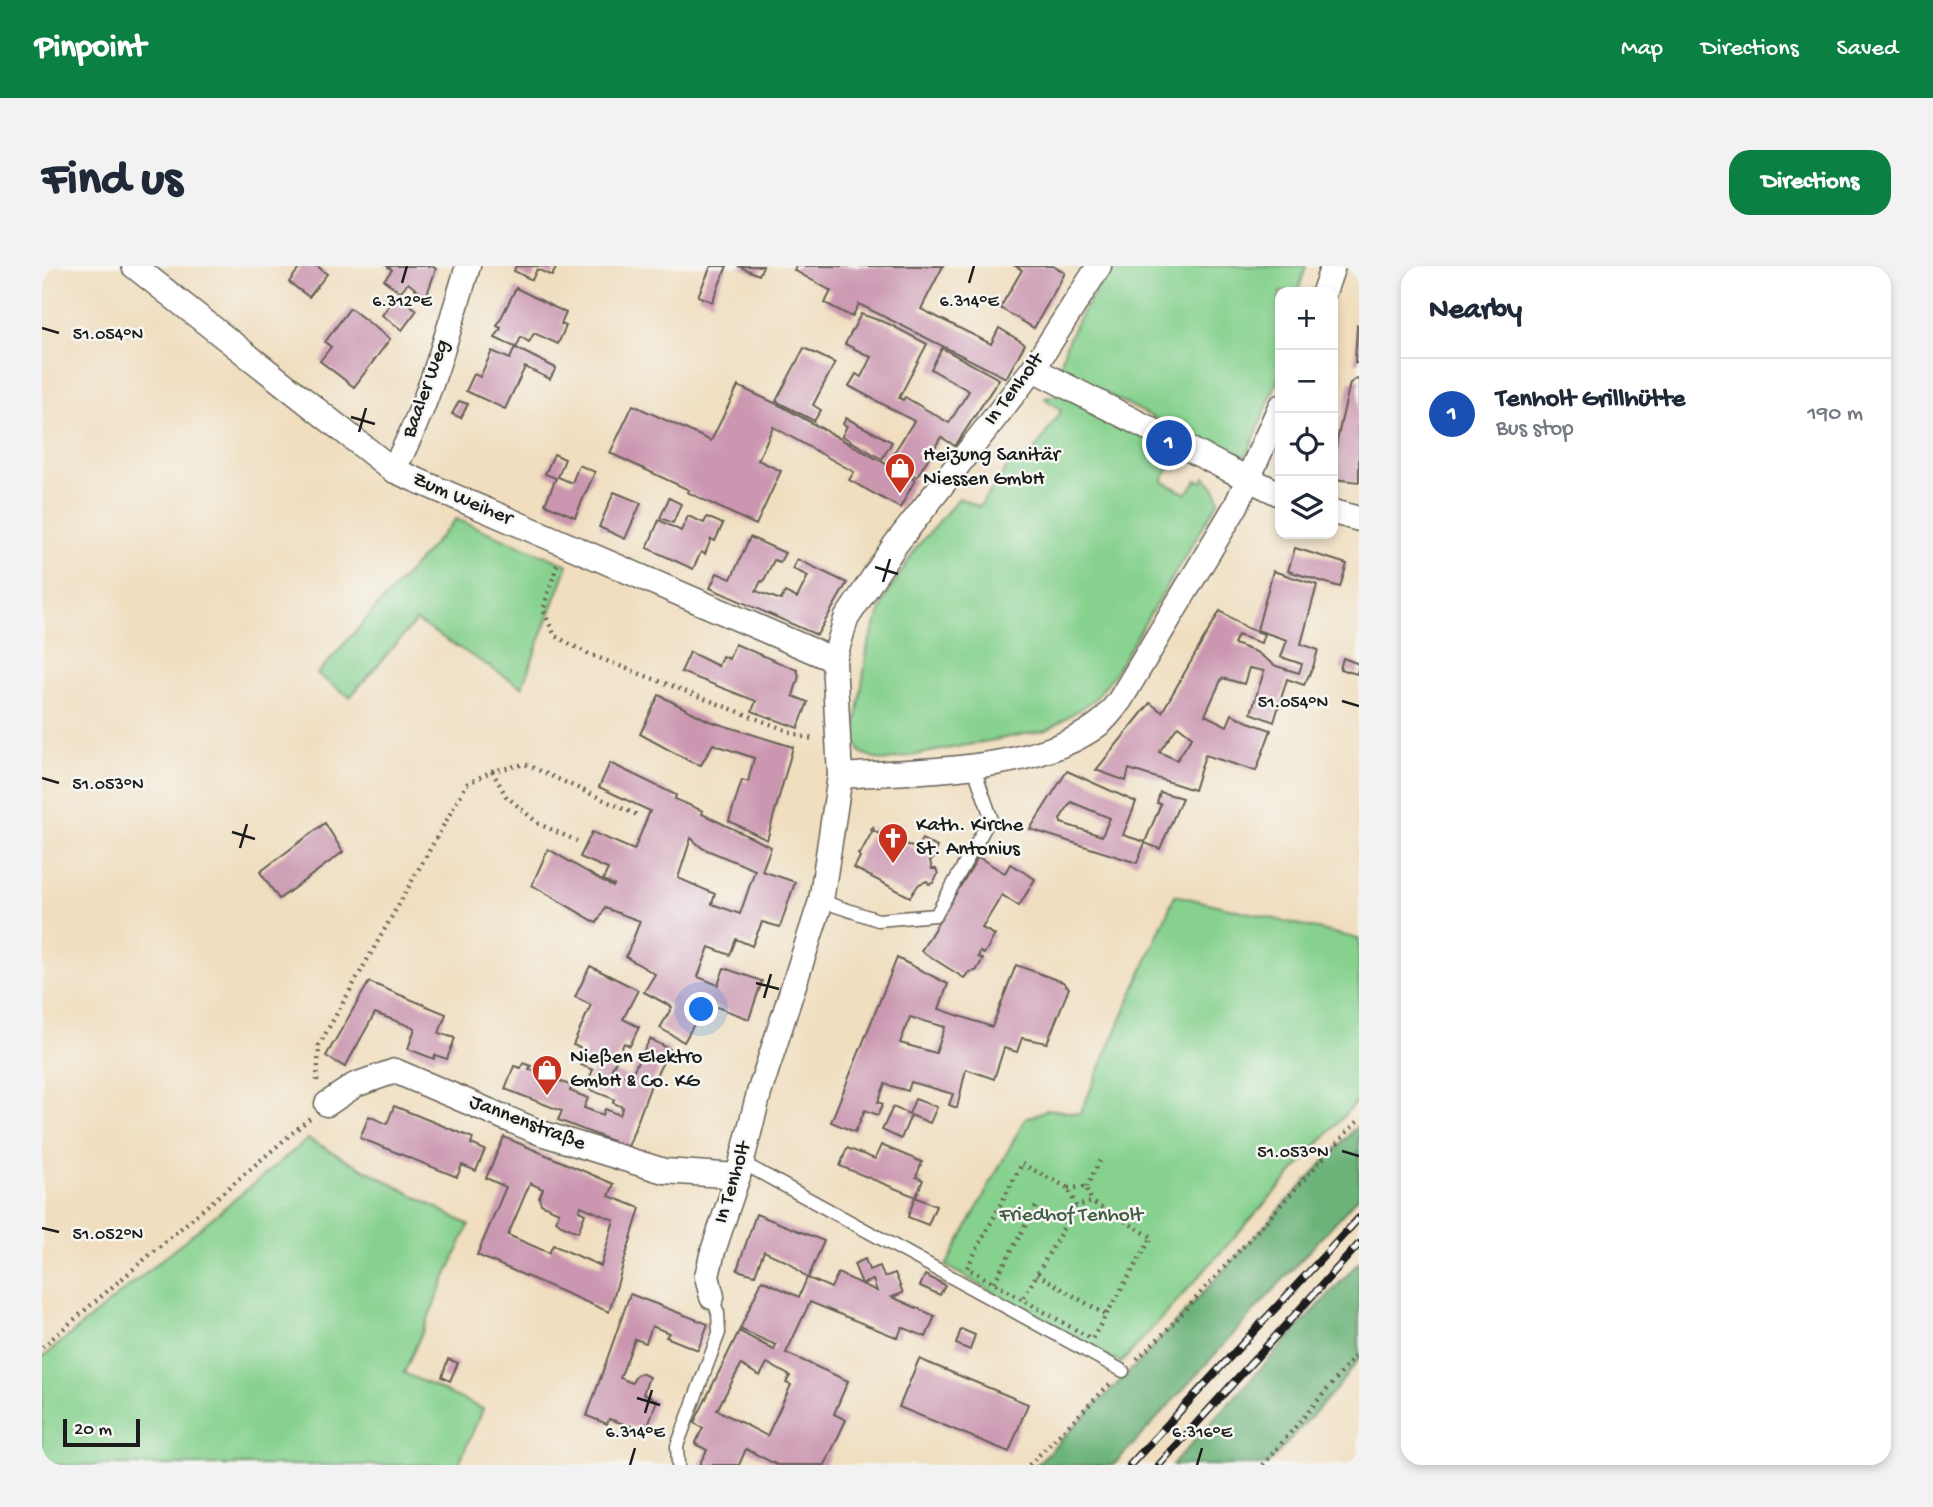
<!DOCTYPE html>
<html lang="en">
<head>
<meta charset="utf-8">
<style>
  :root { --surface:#fff; --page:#f2f2f3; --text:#1f2937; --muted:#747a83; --line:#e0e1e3; --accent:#0b8043 }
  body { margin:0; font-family:"Gochi Hand",sans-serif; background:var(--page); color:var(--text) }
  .controls { position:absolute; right:21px; top:21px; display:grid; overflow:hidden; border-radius:14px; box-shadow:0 4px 10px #0003 }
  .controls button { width:63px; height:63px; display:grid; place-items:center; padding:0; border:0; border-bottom:2px solid var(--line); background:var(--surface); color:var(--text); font:35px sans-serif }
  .scale { position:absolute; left:21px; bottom:18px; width:77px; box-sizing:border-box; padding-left:7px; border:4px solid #1c1c1c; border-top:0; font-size:19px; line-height:24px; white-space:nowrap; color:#1c1c1c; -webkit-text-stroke:5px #f6f6f2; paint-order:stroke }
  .you { position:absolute; left:660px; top:744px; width:24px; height:24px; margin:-18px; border:5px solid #fff; border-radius:50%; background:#1a73e8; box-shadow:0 0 0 10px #1a73e833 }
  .badge { display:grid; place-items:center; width:46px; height:46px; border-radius:50%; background:var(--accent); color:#fff; font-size:23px; font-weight:700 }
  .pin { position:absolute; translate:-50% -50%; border:4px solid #fff; box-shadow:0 2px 7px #0006 }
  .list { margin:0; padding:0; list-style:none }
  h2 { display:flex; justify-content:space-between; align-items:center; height:91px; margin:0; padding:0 28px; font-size:30px }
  h2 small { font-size:23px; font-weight:400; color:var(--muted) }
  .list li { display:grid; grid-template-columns:46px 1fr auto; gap:21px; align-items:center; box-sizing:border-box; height:112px; padding:0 28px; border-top:2px solid var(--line) }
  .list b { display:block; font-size:26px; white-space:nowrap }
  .list p { margin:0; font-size:23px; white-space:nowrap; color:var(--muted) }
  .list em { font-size:23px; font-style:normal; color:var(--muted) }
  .icon { flex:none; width:38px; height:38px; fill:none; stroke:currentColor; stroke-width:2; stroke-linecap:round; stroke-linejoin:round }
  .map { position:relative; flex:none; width:1317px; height:1199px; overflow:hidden; border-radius:21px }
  header { display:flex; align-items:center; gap:42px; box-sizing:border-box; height:98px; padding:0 35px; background:var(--accent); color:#fff }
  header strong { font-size:33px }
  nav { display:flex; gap:38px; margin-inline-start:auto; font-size:24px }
  .intro { display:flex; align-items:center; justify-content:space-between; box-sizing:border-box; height:168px; padding:0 42px }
  h1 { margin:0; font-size:49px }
  .button { padding:18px 32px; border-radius:21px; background:var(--accent); color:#fff; font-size:24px; font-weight:700 }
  main { display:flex; gap:42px; padding:0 42px }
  aside { flex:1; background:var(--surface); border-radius:21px; box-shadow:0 4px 10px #0003 }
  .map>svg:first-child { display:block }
</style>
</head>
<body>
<header>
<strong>Pinpoint</strong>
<nav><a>Map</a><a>Directions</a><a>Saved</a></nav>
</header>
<div class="intro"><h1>Find us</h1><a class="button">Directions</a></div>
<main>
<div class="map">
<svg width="1317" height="1199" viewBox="0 0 1317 1199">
  <rect width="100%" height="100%" fill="#f6f6f2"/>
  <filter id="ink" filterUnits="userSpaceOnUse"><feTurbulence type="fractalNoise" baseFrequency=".0143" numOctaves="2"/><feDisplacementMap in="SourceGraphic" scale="14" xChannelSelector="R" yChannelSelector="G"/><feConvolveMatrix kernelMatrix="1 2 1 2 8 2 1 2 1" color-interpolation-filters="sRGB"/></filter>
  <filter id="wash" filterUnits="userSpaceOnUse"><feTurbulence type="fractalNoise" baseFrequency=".00686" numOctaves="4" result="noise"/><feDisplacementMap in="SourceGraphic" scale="28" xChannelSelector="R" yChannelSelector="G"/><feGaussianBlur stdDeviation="1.57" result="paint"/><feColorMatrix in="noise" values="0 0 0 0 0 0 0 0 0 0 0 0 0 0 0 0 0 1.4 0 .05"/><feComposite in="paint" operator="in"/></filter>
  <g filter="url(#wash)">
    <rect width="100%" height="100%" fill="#f0debf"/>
    <g fill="#86d18e" stroke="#517655" stroke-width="2">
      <path d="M1070,0H1264L1256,26H1238V108L1206,187L1195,194L1026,108L1019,98C1025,63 1052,30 1070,0Z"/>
      <polygon points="1018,128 1135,188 1120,215 1144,228 1155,214 1160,216 1163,211 1173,222 1177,234 1070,411 1052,434 1005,464 841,495 819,487 812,472 826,379 843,333 874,282 917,232 937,241 974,190 986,194 1019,145 1003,132"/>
      <polygon points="414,253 526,299 480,421 374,355 308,431 275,408"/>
      <polygon points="1133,629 1317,673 1317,833 1079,1097 904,1000 983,853 1007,843 1038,848"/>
      <polygon points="266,873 427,959 362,1107 441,1143 416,1199 0,1199 0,1092"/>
    </g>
    <g fill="#6cb379" stroke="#44684a" stroke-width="2">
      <polygon points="1317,858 1317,930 1087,1183 1071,1199 994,1199 1097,1096"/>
      <polygon points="1317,996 1317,1093 1295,1122 1225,1199 1130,1199"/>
    </g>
    <g id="blocks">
      <g fill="#cb96b0" fill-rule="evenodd">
        <polygon points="259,0 275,0 285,8 267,31 247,16"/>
        <polygon points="345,0 390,0 394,3 384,31 366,17 358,26 342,14 350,4"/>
        <polygon points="474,0 515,0 510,10 495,3 490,14 472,5"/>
        <polygon points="669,0 685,0 670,36 656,30"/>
        <polygon points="696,0 721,0 717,9"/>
        <polygon points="754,0 901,0 879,43 949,78 957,62 983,78 964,112 817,38 810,51 783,37 789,25 752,4"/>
        <polygon points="973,0 1011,0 1023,7 992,62 958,42 980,4"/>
        <polygon points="474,22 524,47 519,58 524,60 516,78 492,67 487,76 479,71 474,82 514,102 508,113 483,101 463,143 424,125 432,108 438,111 450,85 468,93 473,81 453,72 459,62 455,60"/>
        <polygon points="355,29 375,44 360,64 340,49"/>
        <polygon points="308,42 348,73 312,121 278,95 289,81 283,76"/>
        <polygon points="819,48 847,58 885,78 857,132 861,134 863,131 907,157 927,125 889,103 900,82 957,113 913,180 899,171 875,211 846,196 872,155 807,120 814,108 819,111 829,91 803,78"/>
        <polygon points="1315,59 1317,59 1317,97 1313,97"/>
        <polygon points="762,82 793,97 771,139 779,144 772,155 734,135"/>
        <polygon points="1314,113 1317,114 1317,216 1291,213 1295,174 1308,117"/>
        <polygon points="696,120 741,141 873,214 858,242 807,214 812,206 731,161 716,194 739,205 714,259 645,226 647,224 568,187 591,139 669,175"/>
        <polygon points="417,135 426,138 419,152 410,148"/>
        <polygon points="804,152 850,176 840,193 800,170 805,160 801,158"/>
        <polygon points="512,188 523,193 516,211 530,217 537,199 553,206 533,251 503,238 514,212 503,208"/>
        <polygon points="572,226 599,237 583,273 557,261"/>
        <polygon points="627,232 639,238 631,257 618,252"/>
        <polygon points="646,250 662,257 665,251 681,258 673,275 669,273 663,288 659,286 651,303 605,282 617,254 639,265"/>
        <polygon points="708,271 743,287 738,296 732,294 721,316 719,315 714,325 739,334 743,326 755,332 766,310 751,303 755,293 805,317 775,369 668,322 675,307 689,313"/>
        <polygon points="1253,282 1305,298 1298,321 1246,305"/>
        <path d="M1231,305L1275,319L1259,378L1276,384L1271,401L1262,419L1245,413L1232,456L1209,447L1222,405L1207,402L1202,418L1180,412L1163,449L1185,460L1190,448L1206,456L1229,464L1214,505L1163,489L1152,524L1087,503L1084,515L1054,504L1108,437L1120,446L1178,345L1205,362L1222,368L1219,377L1196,369L1192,378L1214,386L1234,400L1257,407L1260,398L1239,391L1245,374L1215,364ZM1136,460L1150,471L1135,494L1117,486Z"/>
        <polygon points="693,378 755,404 757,410 751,430 766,436 756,462 710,445 714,435 639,406 648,386 676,400 680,390 687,393"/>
        <polygon points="1301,392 1317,398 1315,408 1298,403"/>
        <polygon points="617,429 667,455 751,481 725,574 687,555 700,514 706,516 712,492 671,478 659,499 649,496 598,468"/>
        <path d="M568,497L634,529L633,533L661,545L660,548L729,581L720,605L753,616L738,661L720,656L710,680L694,673L688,689L667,681L656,711L676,719L682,702L720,715L707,753L664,737L642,776L618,762L630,741L602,726L613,708L584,691L598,655L563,642L555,657L490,619L506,583L571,621L572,619L561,614L566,603L538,591L550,566L592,584L608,545L557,521ZM649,572L660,582L713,604L698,648L670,638L673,628L636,612Z"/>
        <path d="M1025,505L1094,536L1081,569L1103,576L1119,538L1115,537L1118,526L1140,532L1118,583L1103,577L1095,597L988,563ZM1029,536L1068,552L1060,570L1019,557L1018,553Z"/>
        <polygon points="283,557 301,586 237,633 218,606"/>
        <polygon points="831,561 832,565 845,572 847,569 849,570 848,573 859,579 860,576 874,583 880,573 895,581 892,588 894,591 888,595 890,603 894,603 896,608 891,617 887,618 885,615 877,618 868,631 812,602 818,591 816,588 819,586 830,566 829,563"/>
        <polygon points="936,591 963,607 968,598 993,613 977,640 960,629 940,662 953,669 942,688 938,686 936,691 941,693 934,705 927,706 922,712 879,685"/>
        <path d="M855,692L906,718L897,743L950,761L974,699L1021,716L1027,722L1005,777L980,772L975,786L962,782L952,813L924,803L915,842L907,839L911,828L869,816L866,825L843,818L836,836L841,838L836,849L823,844L813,866L789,856ZM868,751L903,761L894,787L858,777Z"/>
        <polygon points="548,700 596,724 581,753 597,761 588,780 582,777 569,805 588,811 608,773 628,783 609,819 586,881 516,854 520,845 463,823 472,800 479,802 481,797 489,800 487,803 530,820 528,825 546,832 542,842 561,849 563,843 578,849 581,841 571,837 572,833 543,822 551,804 539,799 543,784 531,779 549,739 533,731"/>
        <polygon points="327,716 404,748 397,767 413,772 405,793 393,789 392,793 366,783 373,762 333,747 303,801 284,790"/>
        <polygon points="873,833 895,841 888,857 869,849 859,873 840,864 851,841 867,848"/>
        <polygon points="352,840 431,872 429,878 443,884 434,905 420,899 415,911 318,872 327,850 345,858"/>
        <path d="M462,871L572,918L567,930L598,942L567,1046L435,989L464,921L444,912ZM488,917L501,923L497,932L499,938L517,946L514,955L519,959L536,966L543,948L537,945L539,940L572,954L559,1000L511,979L507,987L466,969Z"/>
        <polygon points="839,879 880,896 874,911 881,914 874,931 798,900 805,882 833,893"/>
        <polygon points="873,931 894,940 886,959 866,951"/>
        <path d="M714,948L782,975L766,1012L789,1022L796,1007L835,1025L831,1014L820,1018L812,998L823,993L827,1004L838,1000L842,1011L853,1007L861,1027L850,1031L893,1050L884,1071L860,1061L856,1072L768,1036L744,1087L806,1115L792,1148L804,1154L783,1199H735L704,1183L697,1199H657L665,1184L653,1178L661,1162L652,1157L697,1065L732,1084L734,1079L698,1063L720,1014L757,1031L765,1012L748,997L722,985L713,1009L695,1004ZM725,1097L748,1110L744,1117L749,1119L725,1170L675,1144L699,1099L718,1110Z"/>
        <polygon points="883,1009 903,1019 898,1029 878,1020"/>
        <polygon points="588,1028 666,1058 656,1084 624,1071 627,1067 610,1060 604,1077 593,1073 578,1112 590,1117 594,1109 599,1107 607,1111 601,1128 615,1134 604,1165 567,1153 565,1158 545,1150"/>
        <polygon points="919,1063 933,1069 928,1084 914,1078"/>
        <polygon points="406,1093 416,1097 408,1115 400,1111"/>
        <polygon points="877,1093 986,1138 967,1186 857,1141"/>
      </g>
    </g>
  </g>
  <g filter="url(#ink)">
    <use href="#blocks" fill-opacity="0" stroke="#666055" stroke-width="2"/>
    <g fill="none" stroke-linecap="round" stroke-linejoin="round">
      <g stroke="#666055" stroke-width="15">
        <g id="service">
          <polyline points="779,635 836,654 894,649 949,551 931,500"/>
          <polyline points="699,896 1081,1105"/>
          <polyline points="636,1199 635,1180 677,1067 676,1047 670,1031"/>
        </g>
      </g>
      <g stroke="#666055" stroke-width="27">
        <g id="minor">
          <polyline points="92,0 351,204 792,394"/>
          <polyline points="1282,26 1291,0"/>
          <polyline points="991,103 1182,201 1238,228"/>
          <path d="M351,204C386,141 405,69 426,0"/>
          <polyline points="1291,246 1317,253"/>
          <polyline points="798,510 792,394 804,353 853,279 991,103 1057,0"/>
          <polyline points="285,838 313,819 353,805 499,867 622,905 696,910"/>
          <path d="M670,1031L665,1010L671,985L696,910L717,827L779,635L798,510C876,504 993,507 1057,458C1065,452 1072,442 1078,434L1194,240L1238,141"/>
        </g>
      </g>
      <g stroke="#666055" stroke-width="4.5" stroke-dasharray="2 5" stroke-linecap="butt">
        <polyline points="515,299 501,344 513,370 547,388 762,471 772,473"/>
        <polyline points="450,505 464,530 497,558 535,575"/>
        <polyline points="275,815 277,779 425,518 450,505 483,498 595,549"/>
        <polygon points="980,898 1026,922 1034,940 1050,936 1110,971 1050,1073 925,1002"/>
        <polyline points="1044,921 1058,895"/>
        <polyline points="1026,922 1044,921 1050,936"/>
        <polyline points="995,1008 1064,1049"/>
        <polyline points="952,1016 996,937"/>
        <polyline points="982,1031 1034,940"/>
        <polyline points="0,1081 268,852"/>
        <polyline points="1095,1093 1124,1065 1317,853"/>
        <polyline points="987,1199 1068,1118"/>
        <polyline points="1221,1199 1317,1086"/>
      </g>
      <use href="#service" stroke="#fff" stroke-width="12"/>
      <use href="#minor" stroke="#fff" stroke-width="24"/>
      <g stroke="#1c1c1c" stroke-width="8">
        <g id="rail">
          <polyline points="1088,1199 1317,952"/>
          <polyline points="1117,1199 1317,978"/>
        </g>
      </g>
      <use href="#rail" stroke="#f6f6f2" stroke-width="5" stroke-dasharray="16" stroke-linecap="butt"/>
    </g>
  </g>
  <path fill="none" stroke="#1c1c1c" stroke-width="2.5" d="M360,17L365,0M927,17L932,0M0,62L17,67M309,151L333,158M317,166L324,142M833,301L856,308M841,316L848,293M1300,435L1317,440M0,512L17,517M190,566L213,573M198,582L205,558M714,717L737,723M722,732L729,708M1300,885L1317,890M0,962L17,966M595,1132L618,1139M603,1147L610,1124M588,1199L593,1182M1155,1199L1160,1182"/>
  <defs>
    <g id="shop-pin" transform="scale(1.575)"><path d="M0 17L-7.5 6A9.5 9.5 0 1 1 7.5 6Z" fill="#c8321e" stroke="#f6f6f2"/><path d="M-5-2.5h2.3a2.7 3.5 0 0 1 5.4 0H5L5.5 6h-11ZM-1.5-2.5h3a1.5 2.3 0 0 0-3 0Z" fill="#fff"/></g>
    <g id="church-pin" transform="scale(1.575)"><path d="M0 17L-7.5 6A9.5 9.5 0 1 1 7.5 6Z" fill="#c8321e" stroke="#f6f6f2"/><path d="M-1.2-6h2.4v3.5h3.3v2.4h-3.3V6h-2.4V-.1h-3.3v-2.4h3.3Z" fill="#fff"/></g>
  </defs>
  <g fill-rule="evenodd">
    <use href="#shop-pin" x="858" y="202"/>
    <use href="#church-pin" x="851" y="572"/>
    <use href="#shop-pin" x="505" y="804"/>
  </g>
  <g text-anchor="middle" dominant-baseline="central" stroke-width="5" stroke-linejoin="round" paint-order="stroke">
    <g font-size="21" fill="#1c1c1c" stroke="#f6f6f2">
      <text transform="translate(385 123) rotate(-70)">Baaler Weg</text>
      <text transform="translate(973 124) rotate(-53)">In Tenholt</text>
      <text transform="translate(420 234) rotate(23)">Zum Weiher</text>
      <text transform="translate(485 858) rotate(21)">Jannenstraße</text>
      <text transform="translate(692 917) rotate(-73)">In Tenholt</text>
    </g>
    <g font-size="21" fill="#1c1c1c" stroke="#f6f6f2" text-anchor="start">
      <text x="881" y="190">Heizung Sanitär<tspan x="881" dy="24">Niessen GmbH</tspan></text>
      <text x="874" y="560">Kath. Kirche<tspan x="874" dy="24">St. Antonius</tspan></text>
      <text x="528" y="792">Nießen Elektro<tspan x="528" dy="24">GmbH &amp; Co. KG</tspan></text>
    </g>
    <g font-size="21" fill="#415b44" stroke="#f6f6f2">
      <text x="1029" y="950">Friedhof Tenholt</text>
    </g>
  </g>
  <g font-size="18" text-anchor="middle" fill="#1c1c1c" stroke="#f6f6f2" stroke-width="5" stroke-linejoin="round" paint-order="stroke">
    <text x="360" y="40">6.312°E</text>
    <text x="927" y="40">6.314°E</text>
    <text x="66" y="73">51.054°N</text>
    <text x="1251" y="441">51.054°N</text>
    <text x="66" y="523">51.053°N</text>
    <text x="1251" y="891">51.053°N</text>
    <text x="66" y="973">51.052°N</text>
    <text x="593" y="1171">6.314°E</text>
    <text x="1160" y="1171">6.316°E</text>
  </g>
</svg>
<div class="controls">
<button>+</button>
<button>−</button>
<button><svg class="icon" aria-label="locate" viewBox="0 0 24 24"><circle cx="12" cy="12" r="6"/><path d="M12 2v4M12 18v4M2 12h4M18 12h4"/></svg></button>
<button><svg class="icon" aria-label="layers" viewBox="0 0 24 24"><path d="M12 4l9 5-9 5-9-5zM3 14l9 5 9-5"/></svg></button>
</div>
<div class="scale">20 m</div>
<div class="you"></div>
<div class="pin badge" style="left:1127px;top:177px;background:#1a4fb4">1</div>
</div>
<aside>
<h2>Nearby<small></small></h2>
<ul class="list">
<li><span class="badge" style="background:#1a4fb4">1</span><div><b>Tenholt Grillhütte</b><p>Bus stop</p></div><em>190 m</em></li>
</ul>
</aside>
</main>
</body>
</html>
